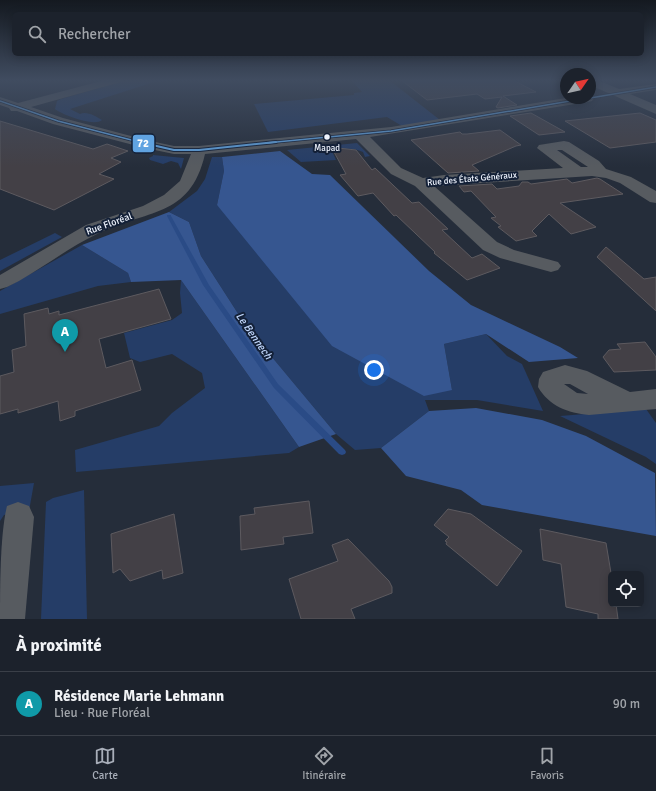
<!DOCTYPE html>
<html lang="fr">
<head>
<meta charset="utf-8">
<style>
  :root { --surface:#1c222c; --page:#292f38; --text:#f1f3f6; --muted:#a0a4a9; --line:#3a3f48; --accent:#a8aeb9 }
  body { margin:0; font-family:Signika,sans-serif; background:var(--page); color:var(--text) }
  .controls { position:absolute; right:12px; bottom:12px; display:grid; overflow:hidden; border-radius:6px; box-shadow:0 2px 10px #0003 }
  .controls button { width:36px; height:36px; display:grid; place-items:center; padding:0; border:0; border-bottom:1px solid var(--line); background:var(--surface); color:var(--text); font:20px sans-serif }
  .compass { position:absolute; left:560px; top:68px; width:36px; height:36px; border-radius:50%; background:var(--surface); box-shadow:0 2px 10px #0003; rotate:56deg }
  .you { position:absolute; left:374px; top:370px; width:14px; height:14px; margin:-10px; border:3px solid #fff; border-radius:50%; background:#1a73e8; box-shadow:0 0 0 6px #1a73e833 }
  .badge { display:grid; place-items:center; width:26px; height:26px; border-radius:50%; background:var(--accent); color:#fff; font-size:13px; font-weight:700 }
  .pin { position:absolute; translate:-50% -33px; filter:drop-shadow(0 1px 2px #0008) }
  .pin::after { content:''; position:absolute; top:21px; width:14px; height:12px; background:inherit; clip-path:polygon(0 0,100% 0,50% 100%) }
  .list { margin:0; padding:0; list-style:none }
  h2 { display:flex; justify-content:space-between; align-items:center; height:52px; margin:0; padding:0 16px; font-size:17px }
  h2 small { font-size:13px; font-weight:400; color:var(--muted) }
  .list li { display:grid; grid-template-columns:26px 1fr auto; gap:12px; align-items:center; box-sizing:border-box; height:64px; padding:0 16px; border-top:1px solid var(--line) }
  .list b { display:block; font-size:15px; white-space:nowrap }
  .list p { margin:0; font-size:13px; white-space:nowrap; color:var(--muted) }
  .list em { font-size:13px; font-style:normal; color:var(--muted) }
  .icon { flex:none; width:22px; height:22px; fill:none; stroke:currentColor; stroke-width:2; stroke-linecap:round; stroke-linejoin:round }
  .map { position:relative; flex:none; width:656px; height:619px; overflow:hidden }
  .search { position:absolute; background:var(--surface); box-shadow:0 2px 10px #0003; left:12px; right:12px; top:12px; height:44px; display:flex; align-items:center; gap:10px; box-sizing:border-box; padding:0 14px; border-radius:6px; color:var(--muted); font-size:15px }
  .sheet { height:116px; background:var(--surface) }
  nav { display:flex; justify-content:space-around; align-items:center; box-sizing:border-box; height:56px; border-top:1px solid var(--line); background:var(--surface); font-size:11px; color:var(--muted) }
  nav a { display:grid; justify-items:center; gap:2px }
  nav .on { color:var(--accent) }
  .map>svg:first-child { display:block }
</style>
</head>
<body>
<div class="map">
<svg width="656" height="619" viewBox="0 0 656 619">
  <rect width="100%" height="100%" fill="#252d3a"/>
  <g fill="#253d67">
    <path d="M127,80H169L154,82L70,109L80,114C87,111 95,116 102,120C94,127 63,115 55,109L57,101L61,99Z"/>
    <polygon points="351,80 389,80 440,120 402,126 387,117 268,132 254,104 354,95 354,93 362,92"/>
    <path d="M357,143L370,156L365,157L363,152C349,146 344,150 332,151L336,160L301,162L287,150Z"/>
    <polygon points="153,155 184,158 181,169 178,163 171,161 163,164 150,160 149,158 153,156"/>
    <polygon points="212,157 222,157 224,171 217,205 452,390 444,344 486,334 507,356 522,364 543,411 477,400 425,400 429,411 381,448 355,450 336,434 246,326 201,256 189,222 169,212 197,191 205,179"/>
    <polygon points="55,233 62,237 0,271 0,260"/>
    <polygon points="82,245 128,273 131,282 98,286 0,314 0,291"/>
    <polygon points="181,280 299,447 289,453 76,472 75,450 159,426 172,413 205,388 202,373 172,354 140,362 130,358 124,333 172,320 182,313 180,293"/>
    <polygon points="646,409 656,423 656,464 646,457 560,416"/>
    <polygon points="34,483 29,511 4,515 0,521 0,486"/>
    <polygon points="84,490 87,619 41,619 46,502 53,498"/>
  </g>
  <g fill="#365690">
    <polygon points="280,151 312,174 330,175 429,271 471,305 560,347 578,358 529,362 486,334 444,344 452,390 424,396 332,346 217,205 224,171 222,157"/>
    <polygon points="169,212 189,222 201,256 246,326 336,434 299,447 181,280 131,282 128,273 82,245"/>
    <polygon points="476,408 542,420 586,436 655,473 656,536 482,505 461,490 406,476 381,448 429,411"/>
  </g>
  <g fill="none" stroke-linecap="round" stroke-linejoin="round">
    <polygon fill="#2a4b86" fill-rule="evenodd" points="167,215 171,215 171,216 209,285 278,384 345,450 346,452 345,454 342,455 339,454 274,388 203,285 167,216"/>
  </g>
  <g fill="#434046" stroke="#5d5a5f">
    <polygon points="401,80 513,80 536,92 503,96 517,105 498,108 496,107 502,97 485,99 477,94 427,100"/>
    <polygon points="531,113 565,132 539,135 510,116"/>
    <polygon points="640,113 656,120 656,142 610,148 565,121"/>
    <polygon points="0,121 93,149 107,144 128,151 111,158 121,162 99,174 114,179 54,210 0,189"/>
    <polygon points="500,130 521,145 516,146 472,165 479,171 448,173 411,140 460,132 462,134 467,134"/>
    <polygon points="338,148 356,150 372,170 375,168 412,203 419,202 448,229 442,230 472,258 482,254 500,268 467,280 434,253 435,252 396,215 394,216 373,193 358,196 340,175 346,174 334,152 340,151"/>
    <polygon points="597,178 600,179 623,194 560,203 596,227 571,234 549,214 532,231 537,236 516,241 498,227 501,226 491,218 496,217 471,191 464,192 459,186 492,184 497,189 519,186 522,182 528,182 531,184 567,179 572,183"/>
    <polygon points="606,247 644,279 656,277 656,311 597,257"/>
    <polygon points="159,289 171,319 99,339 106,368 132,360 141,390 75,411 75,416 60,421 58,401 18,413 18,409 0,414 0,376 14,372 12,350 26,346 24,314 48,308 49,314 59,311 59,315"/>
    <polygon points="645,342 656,357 656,370 614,372 603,357 609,350 621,349 617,344"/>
    <polygon points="309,501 313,533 283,537 284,544 241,550 240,516 255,514 254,508"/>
    <polygon points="448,509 471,514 522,551 497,586 446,544 447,542 445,541 449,537 434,525"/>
    <polygon points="174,514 183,573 163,579 162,570 130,581 120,569 113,573 111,534"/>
    <polygon points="540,529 606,543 611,573 611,604 616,604 618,619 598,619 598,614 566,607 561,564 543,560"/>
    <polygon points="348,539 389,581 392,587 392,593 351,609 355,619 301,619 289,579 338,561 332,545"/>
  </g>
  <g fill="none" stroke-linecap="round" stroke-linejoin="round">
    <g fill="#575b60" fill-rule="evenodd">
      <path d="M105,80H123L121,82L31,107L63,118L146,140L174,146H199L391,127L566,98H590V95L594,98L592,101L588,102L370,137L401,168L423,178L444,175L563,168L537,148L539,145L564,141L569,142L599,161L606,169L631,177L656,191V203L650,202L620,183L606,178L592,176L434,186L497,242L514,250L558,262L561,266L558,270L551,272L500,258L483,250L415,186L391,174L356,139L205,154C190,219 146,209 97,234C70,247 45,266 19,281L7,287L0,289V275L86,225L143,206L164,195L180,181L191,154H174L145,148L53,124L17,111H11L9,108L0,105V97L18,103ZM557,150H562L588,167H581Z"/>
      <polygon points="590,80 597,80 619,89 656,84 656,90 630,94 656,105 656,114 590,85"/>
      <path d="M565,365L587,371L630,392L656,389V409L589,415C568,413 549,406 538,387L539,379L543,372ZM564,384H570L588,394L577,393Z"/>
      <path d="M18,502L29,506L34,517L25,619H0C0,588 0,534 7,506Z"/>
    </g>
    <g stroke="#132037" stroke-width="3">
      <g id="bus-1-far1">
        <polyline points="590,98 656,87"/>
        <polyline points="0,101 58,121 143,143"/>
        <polyline points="266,143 391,131 588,98"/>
      </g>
    </g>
    <g stroke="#132037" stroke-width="4">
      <polyline id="bus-1" points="139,142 174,150 199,150 276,142"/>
    </g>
    <use href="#bus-1-far1" stroke="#60a3e1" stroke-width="1.5"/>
    <use href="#bus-1" stroke="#60a3e1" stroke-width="2"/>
  </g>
  <linearGradient id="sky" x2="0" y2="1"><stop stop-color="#141920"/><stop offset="0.48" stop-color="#404c60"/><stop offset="1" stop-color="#404c60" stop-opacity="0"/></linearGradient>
  <rect width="656" height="167" fill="url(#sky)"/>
  <circle fill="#eef3fd" stroke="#132037" stroke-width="1.5" cx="327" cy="137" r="3.5"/>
  <g text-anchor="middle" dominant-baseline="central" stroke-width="4" stroke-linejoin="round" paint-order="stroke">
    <g font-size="9" fill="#eef3fd" stroke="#132037">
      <text x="327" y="148">Mapad</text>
    </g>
    <g font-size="9" fill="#eef3fd" stroke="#132037">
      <text transform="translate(472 179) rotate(-5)">Rue des États Généraux</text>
    </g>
    <g font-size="10" fill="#eef3fd" stroke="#132037">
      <text transform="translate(109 224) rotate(-20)">Rue Floréal</text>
    </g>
    <g font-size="11" font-style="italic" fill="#bfd5fa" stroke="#132037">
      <text transform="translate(254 336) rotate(55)">Le Bennech</text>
    </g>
  </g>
  <rect stroke="#132037" stroke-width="1.5" x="132" y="134" width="23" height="19" rx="4" fill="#60a3e1"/>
  <g font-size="11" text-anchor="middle" font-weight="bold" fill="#fff">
    <text x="143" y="147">72</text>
  </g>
</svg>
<div class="controls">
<button><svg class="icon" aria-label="locate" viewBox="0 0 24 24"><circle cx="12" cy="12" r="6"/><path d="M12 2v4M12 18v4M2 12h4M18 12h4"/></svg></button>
</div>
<svg class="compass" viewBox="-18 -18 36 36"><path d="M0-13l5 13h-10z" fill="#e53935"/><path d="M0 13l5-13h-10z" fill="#a0a4a9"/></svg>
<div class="you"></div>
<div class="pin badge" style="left:65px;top:352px;background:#0f9aa8">A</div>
<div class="search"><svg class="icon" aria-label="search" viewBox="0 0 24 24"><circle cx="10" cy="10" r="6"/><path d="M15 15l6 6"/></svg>Rechercher</div>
</div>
<section class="sheet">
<h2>À proximité<small></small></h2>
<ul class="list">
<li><span class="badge" style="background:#0f9aa8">A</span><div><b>Résidence Marie Lehmann</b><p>Lieu · Rue Floréal</p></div><em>90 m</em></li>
</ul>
</section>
<nav>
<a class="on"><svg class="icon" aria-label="map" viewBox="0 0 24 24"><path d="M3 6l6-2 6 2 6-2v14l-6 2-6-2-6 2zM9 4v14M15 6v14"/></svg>Carte</a>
<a><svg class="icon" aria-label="directions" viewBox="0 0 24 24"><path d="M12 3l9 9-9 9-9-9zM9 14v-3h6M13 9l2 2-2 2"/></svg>Itinéraire</a>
<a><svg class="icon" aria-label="saved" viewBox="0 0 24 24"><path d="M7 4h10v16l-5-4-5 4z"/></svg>Favoris</a>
</nav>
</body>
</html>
